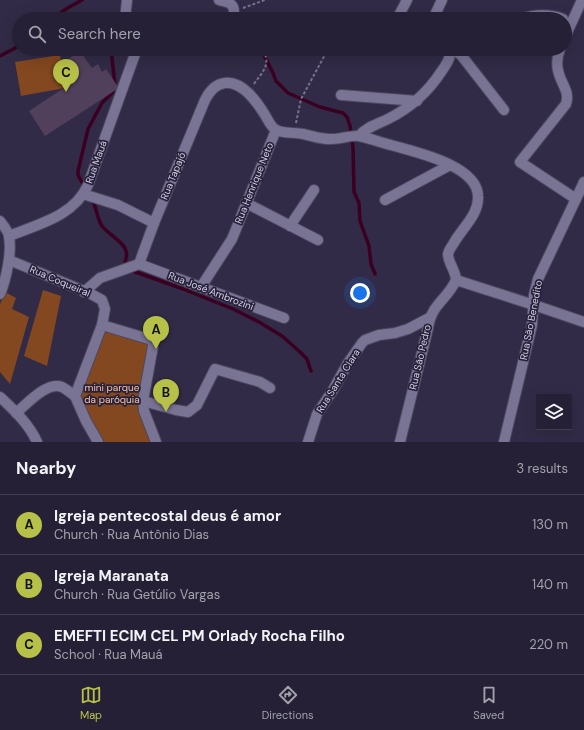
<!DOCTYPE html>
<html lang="en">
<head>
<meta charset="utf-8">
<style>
  :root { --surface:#252035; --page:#312d41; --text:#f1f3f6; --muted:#a3a3ad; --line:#423e50; --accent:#b8c147 }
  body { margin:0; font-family:"DM Sans",sans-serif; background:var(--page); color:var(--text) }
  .controls { position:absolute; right:12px; bottom:12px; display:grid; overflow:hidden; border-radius:0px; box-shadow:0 4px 16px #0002 }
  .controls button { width:36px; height:36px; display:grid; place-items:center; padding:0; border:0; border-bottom:1px solid var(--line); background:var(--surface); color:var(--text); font:20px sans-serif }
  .you { position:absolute; left:360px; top:293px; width:14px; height:14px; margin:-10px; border:3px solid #fff; border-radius:50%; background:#1a73e8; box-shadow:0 0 0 6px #1a73e833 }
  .badge { display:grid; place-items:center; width:26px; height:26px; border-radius:50%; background:var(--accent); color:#111; font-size:13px; font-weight:700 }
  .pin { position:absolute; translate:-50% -33px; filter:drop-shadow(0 1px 2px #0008) }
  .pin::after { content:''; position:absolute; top:21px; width:14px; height:12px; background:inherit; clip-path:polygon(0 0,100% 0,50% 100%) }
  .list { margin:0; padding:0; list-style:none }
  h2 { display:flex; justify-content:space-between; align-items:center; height:52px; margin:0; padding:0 16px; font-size:17px }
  h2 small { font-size:13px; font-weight:400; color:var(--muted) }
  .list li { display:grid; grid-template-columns:26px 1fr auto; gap:12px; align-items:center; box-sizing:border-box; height:60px; padding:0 16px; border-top:1px solid var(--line) }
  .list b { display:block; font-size:15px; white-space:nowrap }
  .list p { margin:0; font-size:13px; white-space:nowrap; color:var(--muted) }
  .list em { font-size:13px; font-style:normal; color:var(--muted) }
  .icon { flex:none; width:22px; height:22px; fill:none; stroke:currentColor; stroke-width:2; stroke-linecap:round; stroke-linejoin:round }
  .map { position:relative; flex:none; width:584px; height:442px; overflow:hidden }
  .search { position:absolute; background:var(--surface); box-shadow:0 4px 16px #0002; left:12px; right:12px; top:12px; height:44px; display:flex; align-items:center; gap:10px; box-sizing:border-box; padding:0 14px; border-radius:22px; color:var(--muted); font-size:15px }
  .sheet { height:232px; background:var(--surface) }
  nav { display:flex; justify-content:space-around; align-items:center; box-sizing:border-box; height:56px; border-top:1px solid var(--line); background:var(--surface); font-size:11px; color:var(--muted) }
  nav a { display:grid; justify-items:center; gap:2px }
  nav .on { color:var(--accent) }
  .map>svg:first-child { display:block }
</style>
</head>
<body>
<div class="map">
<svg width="584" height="442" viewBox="0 0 584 442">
  <rect width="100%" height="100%" fill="#312b47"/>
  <g fill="#83481f">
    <polygon points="60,55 65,88 21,96 15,62"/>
    <polygon points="43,290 61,296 47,366 24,356"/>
    <polygon points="5,292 16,298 12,309 29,317 10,384 0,372 0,304"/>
    <polygon points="104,327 149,342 141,411 151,442 101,442 78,395"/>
  </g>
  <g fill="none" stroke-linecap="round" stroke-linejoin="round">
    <g stroke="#3b0021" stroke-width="3.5">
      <polyline points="53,19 66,9 82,0"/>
      <polyline points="103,49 105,49"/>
      <polyline points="261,49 273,73 276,81 288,93 320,107 343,113 347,117 350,126 353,147 354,192 359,203 360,221 369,246 371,264 375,274"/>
      <polyline points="0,56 19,46"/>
      <polyline points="85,188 78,175 78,171 88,129 102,103 113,92 115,85 111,49"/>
      <path d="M92,200C97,208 97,219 102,226C108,234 124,242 126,251C129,261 120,260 130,270L183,289L233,309L259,322L282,336L299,351L307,359L311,371"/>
    </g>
  </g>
  <polygon fill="#51405b" points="80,51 92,68 98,64 102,72 106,69 119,88 45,136 29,111 67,86 55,68"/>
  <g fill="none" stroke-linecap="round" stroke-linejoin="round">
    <g stroke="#4d485f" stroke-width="12">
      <g id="minor">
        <path d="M219,0C226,2 234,2 234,12"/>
        <polyline points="125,19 127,0"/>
        <polyline points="397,19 407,0"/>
        <polyline points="433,19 442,0"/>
        <path d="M522,19C534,14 551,14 563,19"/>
        <polyline points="565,37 582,0"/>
        <polyline points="449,49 457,52 461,55 504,110"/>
        <path d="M560,49C557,57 556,66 559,74C562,85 570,92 566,104L520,162L576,199"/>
        <polyline points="341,95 417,101"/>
        <path d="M359,136C366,127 378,124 388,119C410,108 428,92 441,72C446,65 451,58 450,50"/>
        <polyline points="83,194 118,205 154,223"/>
        <polyline points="385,200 450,165"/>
        <polyline points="246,203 318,240"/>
        <path d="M0,221C3,225 9,232 9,237C12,252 6,280 0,294"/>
        <polyline points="290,226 314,190"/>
        <path d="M9,236C39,224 74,216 88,185L135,54V49"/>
        <polyline points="9,260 89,293 102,300 105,309 102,325 75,396 86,421 98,442"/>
        <path d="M139,264L154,223L205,100C209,92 215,84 225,83C243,81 257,102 265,115C268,120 271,127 276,130C284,134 295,132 303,134C313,136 322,140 332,139C341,139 351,135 359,136C370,138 381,143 391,145C415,152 477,165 478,196C479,214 464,226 455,241C453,245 449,249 448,254C448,263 456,271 456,280"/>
        <polyline points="139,264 284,318"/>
        <polyline points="456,280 534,305 584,322"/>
        <polyline points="201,287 232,239 276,130"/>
        <polyline points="84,292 100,278 139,264"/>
        <polyline points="102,325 152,340 153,346 143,401 144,411 156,442"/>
        <path d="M0,397C14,410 29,424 37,442"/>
        <polyline points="143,401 176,410 188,412 197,405 215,369 260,382 270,388"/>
        <path d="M16,413C27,404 47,381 62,387C66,389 71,393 75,396"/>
        <polyline points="308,442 317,414 333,390 348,363 362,343 365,340 379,335 395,333 408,329 429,318"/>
        <path d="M400,442L428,328C431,304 448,299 456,280"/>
        <polyline points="504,442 532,325 534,295 538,279 584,182"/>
      </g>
    </g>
    <g stroke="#77728a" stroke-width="2" stroke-dasharray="3 2" stroke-linecap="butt">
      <polyline points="243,8 265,0"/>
      <path d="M254,84C263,71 272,64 262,49"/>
      <polyline points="296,123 301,99 327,51"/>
    </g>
    <use href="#minor" stroke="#797394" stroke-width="10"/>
  </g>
  <g text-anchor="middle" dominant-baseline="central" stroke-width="3.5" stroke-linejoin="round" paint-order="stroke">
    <g font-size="10" fill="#d3d0e2" stroke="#27213c">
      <text transform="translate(96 162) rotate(-70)">Rua Mauá</text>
      <text transform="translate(173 176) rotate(-68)">Rua Tapajó</text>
      <text transform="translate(254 183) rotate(-68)">Rua Henrique Neto</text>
      <text transform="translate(60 281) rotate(23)">Rua Coqueiral</text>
      <text transform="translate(211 291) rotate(21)">Rua José Ambrozini</text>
      <text transform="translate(531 320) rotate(-79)">Rua São Benedito</text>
      <text transform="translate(420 357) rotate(-77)">Rua São Pedro</text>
      <text transform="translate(338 381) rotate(-58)">Rua Santa Clara</text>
    </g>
    <g font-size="10" fill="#fac4a2" stroke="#27213c">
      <text x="112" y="387">mini parque<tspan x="112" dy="12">da paróquia</tspan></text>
    </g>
  </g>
</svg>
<div class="controls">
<button><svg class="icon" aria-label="layers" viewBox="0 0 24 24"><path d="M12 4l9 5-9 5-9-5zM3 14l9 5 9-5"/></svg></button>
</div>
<div class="you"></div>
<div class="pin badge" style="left:156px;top:349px">A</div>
<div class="pin badge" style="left:166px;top:412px">B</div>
<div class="pin badge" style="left:66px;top:92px">C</div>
<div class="search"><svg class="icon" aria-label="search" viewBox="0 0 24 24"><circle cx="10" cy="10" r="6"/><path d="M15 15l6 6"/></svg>Search here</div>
</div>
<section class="sheet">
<h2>Nearby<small>3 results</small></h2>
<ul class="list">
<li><span class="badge">A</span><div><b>Igreja pentecostal deus é amor</b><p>Church · Rua Antônio Dias</p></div><em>130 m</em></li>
<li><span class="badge">B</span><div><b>Igreja Maranata</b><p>Church · Rua Getúlio Vargas</p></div><em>140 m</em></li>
<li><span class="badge">C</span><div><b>EMEFTI ECIM CEL PM Orlady Rocha Filho</b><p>School · Rua Mauá</p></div><em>220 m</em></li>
</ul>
</section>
<nav>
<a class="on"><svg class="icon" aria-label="map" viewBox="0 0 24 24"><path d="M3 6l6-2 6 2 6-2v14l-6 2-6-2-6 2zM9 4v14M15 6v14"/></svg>Map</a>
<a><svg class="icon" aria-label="directions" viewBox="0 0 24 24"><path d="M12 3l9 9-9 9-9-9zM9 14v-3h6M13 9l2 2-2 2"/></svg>Directions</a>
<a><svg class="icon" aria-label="saved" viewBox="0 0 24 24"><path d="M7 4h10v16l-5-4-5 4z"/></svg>Saved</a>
</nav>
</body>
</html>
